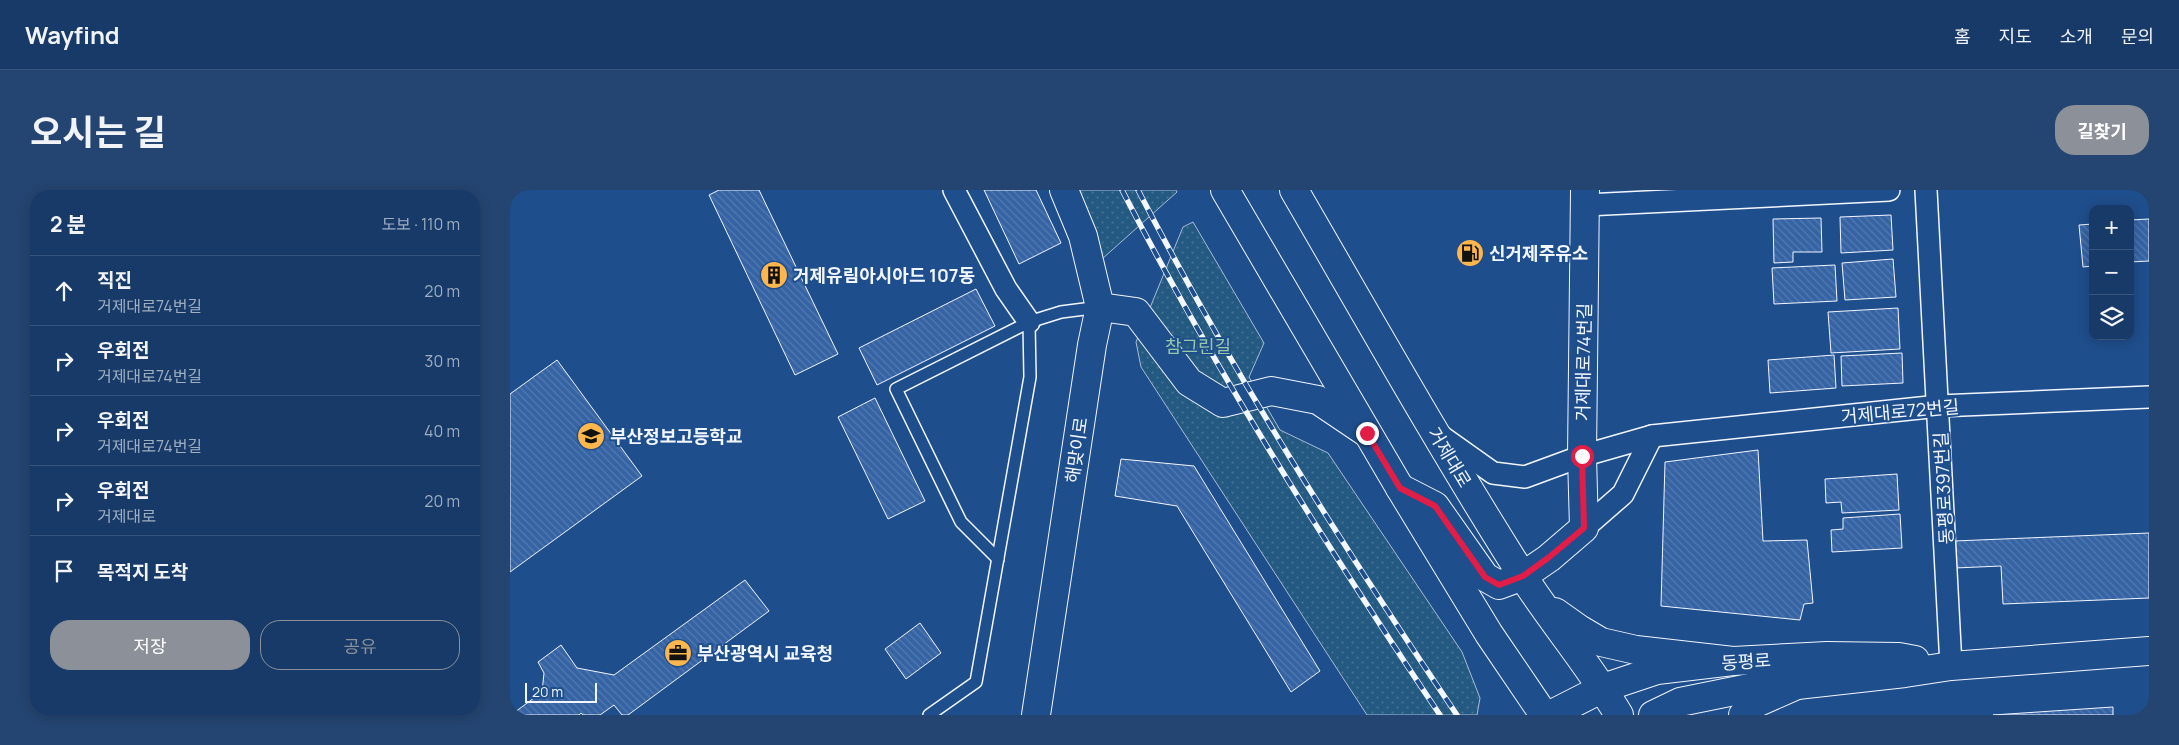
<!DOCTYPE html>
<html lang="ko">
<head>
<meta charset="utf-8">
<style>
  :root { --surface:#173a69; --page:#244571; --text:#f1f3f6; --muted:#9eadc0; --line:#36547d; --accent:#8c9099 }
  body { margin:0; font-family:Manrope,"Noto Sans KR",sans-serif; background:var(--page); color:var(--text) }
  .controls { position:absolute; right:15px; top:15px; display:grid; overflow:hidden; border-radius:10px; box-shadow:0 2px 12px #0003 }
  .controls button { width:45px; height:45px; display:grid; place-items:center; padding:0; border:0; border-bottom:1px solid var(--line); background:var(--surface); color:var(--text); font:25px sans-serif }
  .scale { position:absolute; left:15px; bottom:12px; width:72px; box-sizing:border-box; padding-left:5px; border:2px solid #f2f6ff; border-top:0; font-size:14px; line-height:18px; white-space:nowrap; color:#f2f6ff; -webkit-text-stroke:4px #1f4e8c; paint-order:stroke }
  .stop { position:absolute; width:15px; height:15px; margin:-11px; border:4px solid #e11d48; border-radius:50%; background:#fff }
  .stop.end { background:#e11d48; border-color:#fff; box-shadow:0 1px 5px #0008 }
  .list { margin:0; padding:0; list-style:none }
  h2 { display:flex; justify-content:space-between; align-items:center; height:65px; margin:0; padding:0 20px; font-size:21px }
  h2 small { font-size:16px; font-weight:400; color:var(--muted) }
  .list li { display:grid; grid-template-columns:32px 1fr auto; gap:15px; align-items:center; box-sizing:border-box; height:70px; padding:0 20px; border-top:1px solid var(--line) }
  .list b { display:block; font-size:19px; white-space:nowrap }
  .list p { margin:0; font-size:16px; white-space:nowrap; color:var(--muted) }
  .list em { font-size:16px; font-style:normal; color:var(--muted) }
  .actions { display:flex; gap:10px; padding:15px 20px }
  .actions a { flex:1; padding:11px 0; border:1px solid var(--accent); border-radius:20px; text-align:center; font-size:18px; color:var(--accent) }
  .actions .main { background:var(--accent); color:#fff }
  .icon { flex:none; width:28px; height:28px; fill:none; stroke:currentColor; stroke-width:2; stroke-linecap:round; stroke-linejoin:round }
  .map { position:relative; flex:none; width:1639px; height:525px; overflow:hidden; border-radius:20px }
  header { display:flex; align-items:center; gap:30px; box-sizing:border-box; height:70px; padding:0 25px; background:var(--surface); border-bottom:1px solid var(--line) }
  header strong { font-size:24px }
  nav { display:flex; gap:28px; margin-inline-start:auto; font-size:18px }
  .intro { display:flex; align-items:center; justify-content:space-between; box-sizing:border-box; height:120px; padding:0 30px }
  h1 { margin:0; font-size:35px }
  .button { padding:12px 22px; border-radius:20px; background:var(--accent); color:#fff; font-size:18px; font-weight:700 }
  main { display:flex; gap:30px; padding:0 30px }
  aside { flex:1; background:var(--surface); border-radius:20px; box-shadow:0 2px 12px #0003 }
  .map>svg:first-child { display:block }
</style>
</head>
<body>
<header>
<strong>Wayfind</strong>
<nav><a>홈</a><a>지도</a><a>소개</a><a>문의</a></nav>
</header>
<div class="intro"><h1>오시는 길</h1><a class="button">길찾기</a></div>
<main>
<aside>
<h2>2 분<small>도보 · 110 m</small></h2>
<ul class="list">
<li><svg class="icon" aria-label="ahead" viewBox="0 0 24 24"><path d="M12 20V5M6 11l6-6 6 6"/></svg><div><b>직진</b><p>거제대로74번길</p></div><em>20 m</em></li>
<li><svg class="icon" aria-label="right" viewBox="0 0 24 24"><path d="M7 20v-9h11M14 6l5 5-5 5"/></svg><div><b>우회전</b><p>거제대로74번길</p></div><em>30 m</em></li>
<li><svg class="icon" aria-label="right" viewBox="0 0 24 24"><path d="M7 20v-9h11M14 6l5 5-5 5"/></svg><div><b>우회전</b><p>거제대로74번길</p></div><em>40 m</em></li>
<li><svg class="icon" aria-label="right" viewBox="0 0 24 24"><path d="M7 20v-9h11M14 6l5 5-5 5"/></svg><div><b>우회전</b><p>거제대로</p></div><em>20 m</em></li>
<li><svg class="icon" aria-label="arrive" viewBox="0 0 24 24"><path d="M6 21V4h12l-3 4 3 4H6"/></svg><div><b>목적지 도착</b></div></li>
</ul>
<div class="actions"><a class="main">저장</a><a>공유</a></div>
</aside>
<div class="map">
<svg width="1639" height="525" viewBox="0 0 1639 525">
  <defs>
    <pattern id="park-dots" width="8" height="8" patternUnits="userSpaceOnUse" patternTransform="scale(1.25)"><rect width="8" height="8" fill="#245a82"/><path d="M2 2h.1M6 6h.1" fill="none" stroke="#447295" stroke-width="1.8" stroke-linecap="round"/></pattern>
    <pattern id="building-back-hatch" width="6" height="6" patternUnits="userSpaceOnUse" patternTransform="scale(1.25)"><rect width="6" height="6" fill="#3563a3"/><path d="M-1 5l2 2M0 0l6 6M5-1l2 2" fill="none" stroke="#537ab1"/></pattern>
  </defs>
  <rect width="100%" height="100%" fill="#1f4e8c"/>
  <g fill="url(#park-dots)" stroke="#a8bbd7">
    <polygon points="566,0 666,0 667,2 592,69"/>
    <polygon points="683,32 754,153 739,187 770,240 818,263 952,462 970,508 967,525 857,525 631,177 626,152 673,37"/>
  </g>
  <g fill="url(#building-back-hatch)" stroke="#f2f6ff">
    <polygon points="209,0 249,0 328,164 285,185 199,5"/>
    <polygon points="474,0 526,0 551,53 509,74"/>
    <polygon points="1381,25 1383,60 1331,63 1330,27"/>
    <polygon points="1311,28 1312,62 1283,62 1283,72 1264,73 1263,29"/>
    <polygon points="1639,29 1639,71 1620,72 1620,30"/>
    <polygon points="1583,34 1583,76 1573,77 1569,35"/>
    <polygon points="1383,69 1386,107 1335,110 1332,73"/>
    <polygon points="1325,75 1327,111 1264,114 1262,78"/>
    <polygon points="466,99 485,136 367,195 349,158"/>
    <polygon points="1388,118 1390,159 1321,163 1318,122"/>
    <polygon points="1392,163 1393,193 1332,196 1331,166"/>
    <polygon points="1324,165 1326,198 1260,203 1258,170"/>
    <polygon points="47,170 132,286 0,382 0,204"/>
    <polygon points="365,208 415,311 378,329 328,227"/>
    <polygon points="1248,260 1253,351 1297,350 1303,413 1294,414 1290,430 1151,416 1155,272"/>
    <polygon points="611,269 684,276 810,481 781,502 667,316 605,306"/>
    <polygon points="1387,284 1389,320 1332,323 1331,312 1316,313 1315,289"/>
    <polygon points="1390,324 1392,358 1322,362 1321,340 1333,339 1333,328"/>
    <polygon points="1639,343 1639,408 1493,414 1491,376 1445,378 1444,351"/>
    <polygon points="235,390 259,421 118,525 112,525 104,515 90,525 73,525 71,523 69,525 1,525 32,502 34,483 28,472 51,455 67,478 104,485"/>
    <polygon points="410,433 431,463 396,489 375,459"/>
    <polygon points="1603,517 1603,525 1483,525"/>
  </g>
  <g fill="none" stroke-linecap="round" stroke-linejoin="round">
    <g stroke="#f2f6ff" stroke-width="14">
      <g id="lane">
        <polyline points="488,369 451,332 386,199 519,132"/>
        <polyline points="419,525 466,492 520,187 519,132 551,122 590,117"/>
      </g>
    </g>
    <g stroke="#f2f6ff" stroke-width="24">
      <g id="street">
        <polyline points="444,0 496,99 519,132"/>
        <polyline points="1416,0 1441,476"/>
        <polyline points="1076,15 1379,0"/>
        <polyline points="928,244 983,283 1015,287 1072,266 1142,246 1429,216 1639,207"/>
        <polyline points="1074,338 1113,304 1142,246"/>
      </g>
    </g>
    <g stroke="#f2f6ff" stroke-width="30">
      <g id="secondary">
        <polyline points="590,117 626,122 679,192 713,213 761,201 808,210 857,243"/>
        <polyline points="890,298 925,316 975,387 989,395 1013,386 1039,368 1074,338 1072,266 1075,0"/>
        <polyline points="526,525 582,155 590,117 573,46 554,0"/>
        <polyline points="1040,525 1093,498 1147,480 1223,471 1317,466 1389,467 1405,470"/>
        <polyline points="1143,525 1170,512 1249,496 1287,495 1395,483 1441,476 1639,461"/>
      </g>
    </g>
    <g stroke="#f2f6ff" stroke-width="30">
      <g id="primary">
        <polyline points="715,0 890,298 979,444 1034,525"/>
        <path d="M784,0C859,129 932,259 1012,385C1043,433 1080,476 1109,525"/>
        <polyline points="1045,422 1069,439 1091,452 1126,460 1223,471"/>
        <polyline points="1233,525 1244,514 1287,495"/>
      </g>
    </g>
    <use href="#lane" stroke="#1f4e8c" stroke-width="11"/>
    <use href="#street" stroke="#1f4e8c" stroke-width="21"/>
    <use href="#secondary" stroke="#1f4e8c" stroke-width="28"/>
    <use href="#primary" stroke="#1f4e8c" stroke-width="28"/>
    <g stroke="#f2f6ff" stroke-width="5.5">
      <g id="rail">
        <path d="M612,0C706,182 816,355 930,525"/>
        <path d="M628,0C722,182 832,355 947,525"/>
      </g>
    </g>
    <use href="#rail" stroke="#1f4e8c" stroke-width="4" stroke-dasharray="11" stroke-linecap="butt"/>
  </g>
  <g fill="none" stroke-linecap="round" stroke-linejoin="round">
    <polyline stroke="#e11d48" stroke-width="6" points="857,243 890,298 925,316 975,387 989,395 1013,386 1038,368 1074,338 1072,266"/>
  </g>
  <defs>
    <g id="fuel-disc" transform="scale(1.4375)"><circle r="9.5" fill="#ffb74d" stroke="#1f4e8c"/><path d="M-5.5-6h7V0h2V4h1.3V-2.5L3-4.5l.8-.8L6-3V5H2.5V1h-1V6h-7ZM-4.2-4.7v3.2H.2V-4.7Z" fill="#111"/></g>
    <g id="building-disc" transform="scale(1.4375)"><circle r="9.5" fill="#ffb74d" stroke="#1f4e8c"/><path d="M-4-6H4V6H1V3H-1V6H-4ZM-2.5-4.3h1.7v1.8h-1.7ZM.8-4.3h1.7v1.8H.8ZM-2.5-1h1.7V.8h-1.7ZM.8-1h1.7V.8H.8Z" fill="#111"/></g>
    <g id="school-disc" transform="scale(1.4375)"><circle r="9.5" fill="#ffb74d" stroke="#1f4e8c"/><path d="M0-5L7-2L0 1L-7-2ZM-4 1L0 2.5L4 1V4Q0 6-4 4Z" fill="#111"/></g>
    <g id="office-disc" transform="scale(1.4375)"><circle r="9.5" fill="#ffb74d" stroke="#1f4e8c"/><path d="M-6-3h4V-5.5h4V-3h4V5H-6ZM-1-4.5V-3h2v-1.5ZM-6 0V1H6V0Z" fill="#111"/></g>
  </defs>
  <g fill-rule="evenodd">
    <use href="#fuel-disc" x="960" y="63"/>
    <use href="#building-disc" x="264" y="85"/>
    <use href="#school-disc" x="81" y="246"/>
    <use href="#office-disc" x="168" y="463"/>
  </g>
  <g text-anchor="middle" dominant-baseline="central" stroke-width="4" stroke-linejoin="round" paint-order="stroke">
    <g font-size="18" font-weight="bold" fill="#f2f6ff" stroke="#1f4e8c" text-anchor="start">
      <text x="979" y="63">신거제주유소</text>
      <text x="283" y="85">거제유림아시아드 107동</text>
      <text x="100" y="246">부산정보고등학교</text>
      <text x="187" y="463">부산광역시 교육청</text>
    </g>
    <g font-size="18" fill="#97c8a6" stroke="#1f4e8c">
      <text x="688" y="156">참그린길</text>
    </g>
    <g font-size="18" fill="#f2f6ff" stroke="#1f4e8c">
      <text transform="translate(1073 172) rotate(-89)">거제대로74번길</text>
      <text transform="translate(1390 221) rotate(-5)">거제대로72번길</text>
      <text transform="translate(566 260) rotate(-82)">해맞이로</text>
      <text transform="translate(940 267) rotate(59)">거제대로</text>
      <text transform="translate(1433 298) rotate(-93)">동평로397번길</text>
      <text transform="translate(1236 471) rotate(-4)">동평로</text>
    </g>
  </g>
</svg>
<div class="controls">
<button>+</button>
<button>−</button>
<button><svg class="icon" aria-label="layers" viewBox="0 0 24 24"><path d="M12 4l9 5-9 5-9-5zM3 14l9 5 9-5"/></svg></button>
</div>
<div class="scale">20 m</div>
<div class="stop" style="left:1072px;top:266px"></div>
<div class="stop end" style="left:857px;top:243px"></div>
</div>
</main>
</body>
</html>
